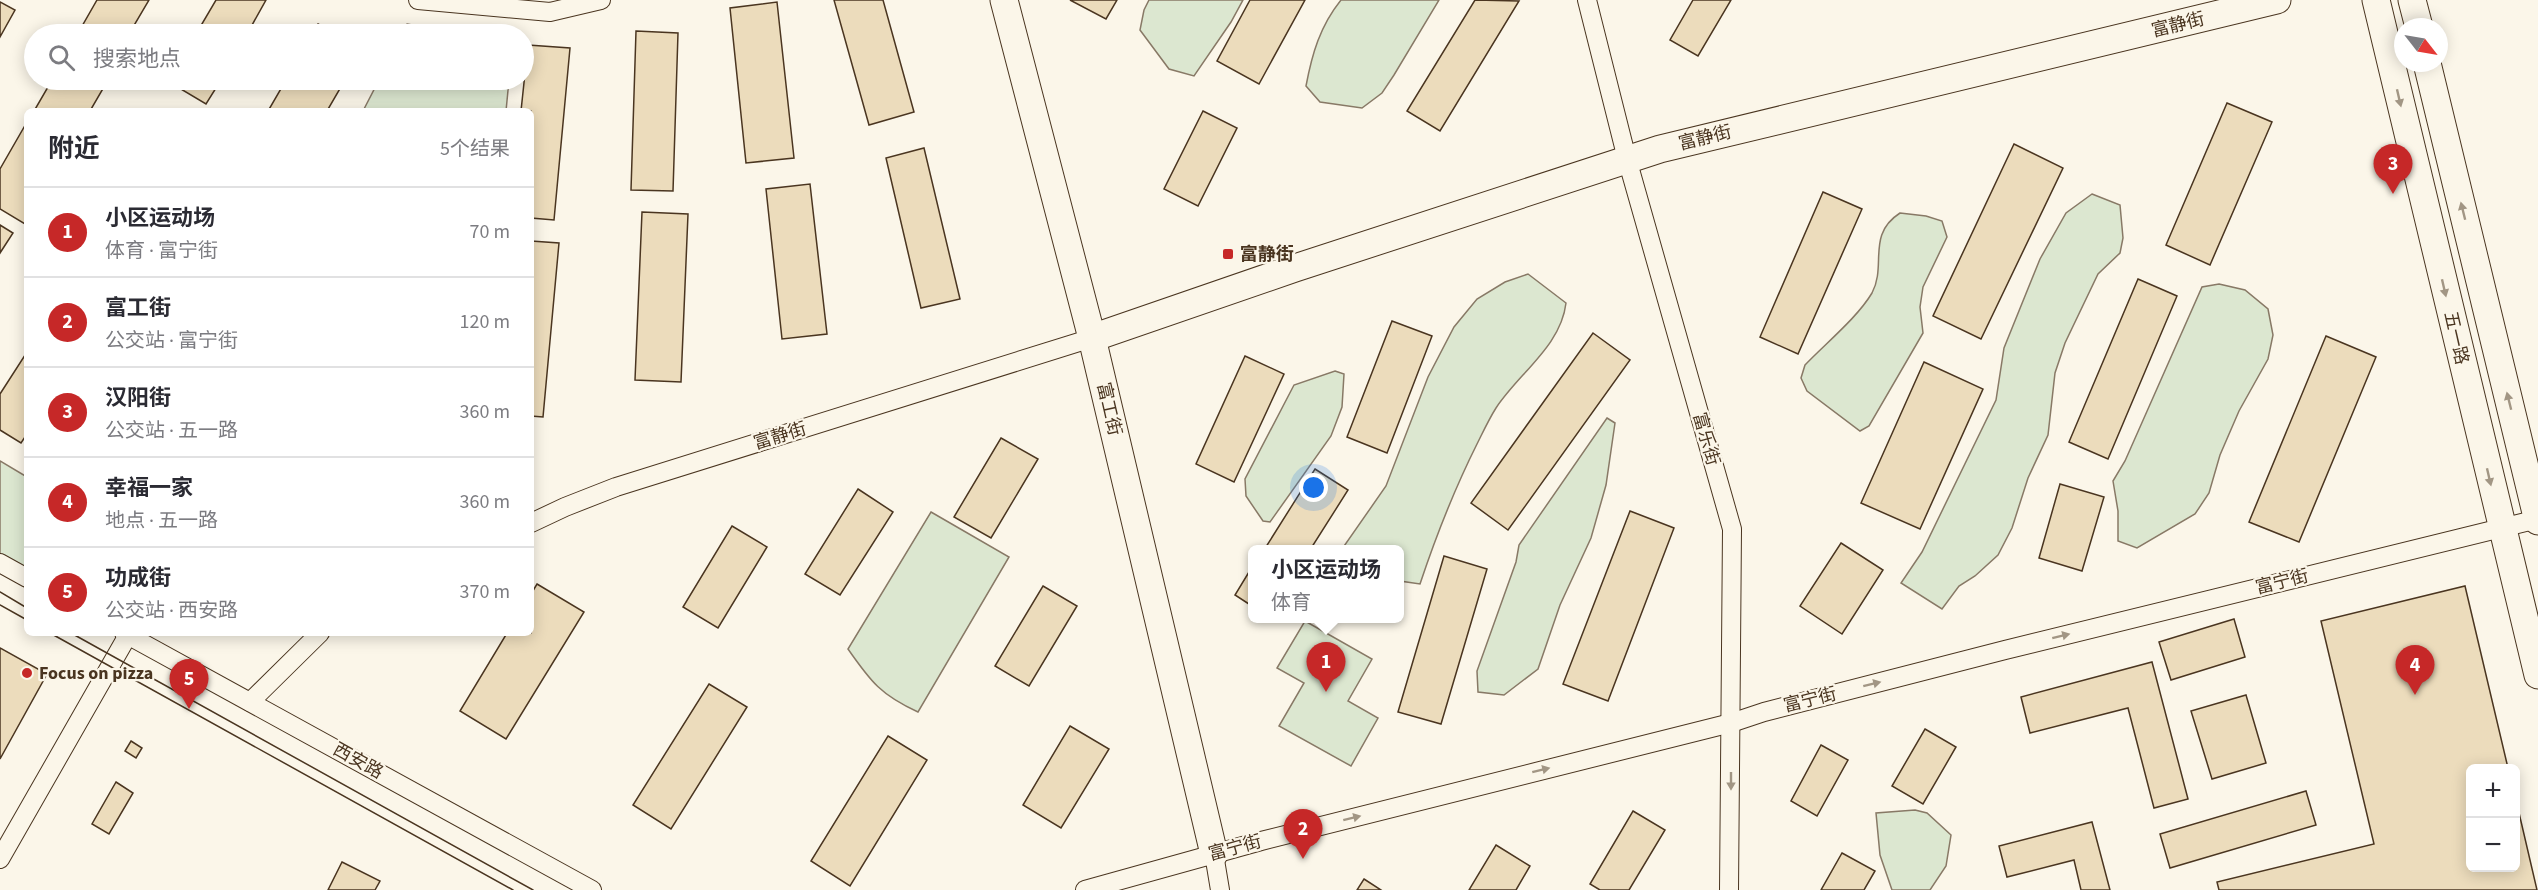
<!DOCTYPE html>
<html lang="zh">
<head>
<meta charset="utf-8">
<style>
  :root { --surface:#fff; --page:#f2f2f3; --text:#2b2b33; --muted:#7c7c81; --line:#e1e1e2; --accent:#c62828 }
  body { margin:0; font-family:"Source Sans 3","Noto Sans SC",sans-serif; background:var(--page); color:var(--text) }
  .controls { position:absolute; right:18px; bottom:18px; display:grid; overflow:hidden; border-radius:9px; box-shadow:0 3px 15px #0003 }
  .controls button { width:54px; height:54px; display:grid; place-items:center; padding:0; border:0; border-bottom:2px solid var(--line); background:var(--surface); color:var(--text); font:30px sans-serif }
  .compass { position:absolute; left:2394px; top:18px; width:54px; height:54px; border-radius:50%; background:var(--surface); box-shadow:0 3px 15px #0003; rotate:121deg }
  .you { position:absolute; left:1314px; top:488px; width:21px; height:21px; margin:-15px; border:4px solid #fff; border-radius:50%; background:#1a73e8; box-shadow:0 0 0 9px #1a73e833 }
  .badge { display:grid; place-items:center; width:39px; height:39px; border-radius:50%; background:var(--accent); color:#fff; font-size:20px; font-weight:700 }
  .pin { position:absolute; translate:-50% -50px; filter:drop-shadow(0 2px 3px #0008) }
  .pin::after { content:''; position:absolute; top:32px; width:21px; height:18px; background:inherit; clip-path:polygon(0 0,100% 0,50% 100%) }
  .popup { position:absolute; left:1248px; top:545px; width:156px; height:78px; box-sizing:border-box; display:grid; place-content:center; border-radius:9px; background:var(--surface); filter:drop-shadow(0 2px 4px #0005); font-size:20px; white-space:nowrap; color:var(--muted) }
  .popup b { font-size:22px; color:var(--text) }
  .popup::after { content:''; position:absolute; left:50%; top:100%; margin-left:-12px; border:12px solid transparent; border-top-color:var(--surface) }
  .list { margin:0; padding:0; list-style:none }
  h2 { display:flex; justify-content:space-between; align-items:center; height:78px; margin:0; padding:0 24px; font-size:26px }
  h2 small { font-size:20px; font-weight:400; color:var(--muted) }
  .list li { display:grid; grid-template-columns:39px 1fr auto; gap:18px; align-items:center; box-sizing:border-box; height:90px; padding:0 24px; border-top:2px solid var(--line) }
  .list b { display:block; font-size:22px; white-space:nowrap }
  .list p { margin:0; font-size:20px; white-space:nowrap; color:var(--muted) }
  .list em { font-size:20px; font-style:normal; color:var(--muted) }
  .icon { flex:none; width:33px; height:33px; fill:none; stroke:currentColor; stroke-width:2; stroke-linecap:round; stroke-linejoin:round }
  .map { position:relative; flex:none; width:2538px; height:890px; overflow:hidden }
  .search { position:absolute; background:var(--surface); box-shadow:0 3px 15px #0003; left:24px; top:24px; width:510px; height:66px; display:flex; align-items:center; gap:15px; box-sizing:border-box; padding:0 21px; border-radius:33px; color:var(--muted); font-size:22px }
  .panel { position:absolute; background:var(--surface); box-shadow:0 3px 15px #0003; left:24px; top:108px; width:510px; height:528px; border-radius:9px }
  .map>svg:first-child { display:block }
</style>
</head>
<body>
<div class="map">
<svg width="2538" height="890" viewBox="0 0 2538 890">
  <rect width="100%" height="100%" fill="#fbf6e9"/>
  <g fill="#dce7d0" stroke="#887966" stroke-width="1.5">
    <polygon points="1149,0 1243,0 1231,22 1194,76 1169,69 1140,30 1144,10"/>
    <path d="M1341,0H1439L1394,75L1382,93L1362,108L1320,102L1306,86C1312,54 1320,26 1341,0Z"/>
    <polygon points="407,24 459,34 402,34"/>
    <polygon points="379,80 509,80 506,111 363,111"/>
    <polygon points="2092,194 2120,205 2123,238 2120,253 2098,274 2065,343 2055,373 2048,435 2028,478 2012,528 1998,555 1975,576 1959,586 1942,609 1901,583 1922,552 1996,400 2004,348 2040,259 2066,213"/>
    <path d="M1900,213L1926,216L1942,221L1947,237L1923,287L1920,307L1923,333L1869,426L1860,431L1807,391L1801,378L1805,365C1826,343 1857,318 1872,293C1887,265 1866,235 1900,213Z"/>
    <path d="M1528,274L1566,303C1561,346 1519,373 1496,408C1489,419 1483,432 1477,444C1454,490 1436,536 1420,584L1400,581V550L1342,549L1386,486L1428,377L1454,327L1477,299L1505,282Z"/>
    <polygon points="2219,284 2245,290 2268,309 2273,335 2268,359 2239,411 2220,455 2209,493 2195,514 2137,548 2118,541 2118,511 2113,481 2125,461 2202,287"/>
    <polygon points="1335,371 1344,374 1342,407 1331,436 1270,522 1263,521 1246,496 1245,479 1294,385"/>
    <polygon points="1607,418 1615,423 1606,485 1591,538 1560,605 1538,669 1504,695 1478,692 1477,671 1516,562 1519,545"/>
    <polygon points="0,461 27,477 27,573 0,558"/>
    <path d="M931,512L1009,557L918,712C881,695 871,682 848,649Z"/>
    <polygon points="1305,621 1372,659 1348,701 1378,718 1351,766 1279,726 1304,683 1277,668"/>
    <polygon points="1915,810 1927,813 1951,835 1946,866 1930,890 1892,890 1880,855 1876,813"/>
  </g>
  <g fill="#ecdcbc" stroke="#4a3520" stroke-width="1.5">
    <polygon points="97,0 149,0 129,34 91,34 81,28"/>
    <polygon points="216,0 266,0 247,34 196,34"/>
    <polygon points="834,0 883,0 914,112 869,125"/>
    <polygon points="1070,0 1117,0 1106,19"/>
    <polygon points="1250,0 1305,0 1259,84 1217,61"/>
    <polygon points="1475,0 1519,1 1440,131 1407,111"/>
    <polygon points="1693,0 1731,0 1698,56 1670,40"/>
    <polygon points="0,2 15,10 0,37"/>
    <polygon points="777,2 794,158 746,163 730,8"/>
    <polygon points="318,24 337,34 312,34"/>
    <polygon points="636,31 678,33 673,191 631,190"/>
    <polygon points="528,45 570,48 554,220 531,218 531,111 521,111"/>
    <polygon points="52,80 108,80 90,111 34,111"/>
    <polygon points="170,80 221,80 206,104 169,82"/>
    <polygon points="286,80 345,80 327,111 268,111"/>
    <polygon points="2227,103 2272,122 2210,265 2166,245"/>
    <polygon points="1203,111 1237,128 1198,206 1164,189"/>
    <polygon points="27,122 27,220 25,224 0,209 0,169"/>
    <polygon points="2014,144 2063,168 1981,339 1933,316"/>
    <polygon points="924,148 960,299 921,308 886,158"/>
    <polygon points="810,184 827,334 782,339 766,189"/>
    <polygon points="1823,192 1862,209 1798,354 1760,337"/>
    <polygon points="642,212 688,214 681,382 635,380"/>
    <polygon points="0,225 13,233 0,253"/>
    <polygon points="531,241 559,243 543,417 531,416"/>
    <polygon points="2138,279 2177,296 2108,459 2069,442"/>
    <polygon points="1392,321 1432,336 1387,453 1347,437"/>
    <polygon points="1593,333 1630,360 1508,530 1471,503"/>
    <polygon points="2326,336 2376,357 2299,542 2249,522"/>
    <polygon points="27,352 27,434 21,443 0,430 0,394"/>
    <polygon points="1245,356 1284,374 1234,482 1196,464"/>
    <polygon points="1924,362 1983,389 1920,529 1861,503"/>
    <polygon points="1001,438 1038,459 991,538 954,517"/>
    <polygon points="1315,469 1348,490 1310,550 1264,550"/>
    <polygon points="2060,484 2104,497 2082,571 2039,558"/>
    <polygon points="858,489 893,512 840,595 805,574"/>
    <polygon points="1630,511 1674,528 1608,701 1563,684"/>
    <polygon points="732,526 767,547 718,628 683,607"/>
    <polygon points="1841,543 1883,570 1842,634 1800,606"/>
    <polygon points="1444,556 1487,569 1441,724 1398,712"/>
    <polygon points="1252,567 1252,606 1235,595"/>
    <polygon points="537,584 584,612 506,739 460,711 507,633 531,633 531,594"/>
    <polygon points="1043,586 1077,606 1029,686 995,666"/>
    <polygon points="2465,586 2508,768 2470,768 2470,868 2516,868 2516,800 2537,890 2219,890 2217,882 2374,844 2321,621"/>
    <polygon points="2234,619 2245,657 2171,680 2159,642"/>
    <polygon points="0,648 47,674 0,759"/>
    <polygon points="2152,662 2188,799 2154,808 2128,708 2030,733 2021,697"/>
    <polygon points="709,684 747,707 671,829 633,805"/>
    <polygon points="2246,695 2266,763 2212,779 2191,711"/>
    <polygon points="1070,726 1109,749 1061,828 1023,805"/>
    <polygon points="1925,729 1956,747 1923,804 1892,786"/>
    <polygon points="888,736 927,760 850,886 811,861"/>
    <polygon points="131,741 142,748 136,758 125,751"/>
    <polygon points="1821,745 1848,760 1817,816 1791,801"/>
    <polygon points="116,782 133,793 109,834 92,824"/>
    <polygon points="2306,791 2316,825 2170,868 2160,834"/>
    <polygon points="1633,811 1665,830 1629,890 1600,890 1590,884"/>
    <polygon points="2092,822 2110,890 2081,890 2074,860 2007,877 1999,846"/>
    <polygon points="1496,845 1530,866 1516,890 1469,890"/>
    <polygon points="1842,853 1875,871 1864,890 1821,890"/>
    <polygon points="342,862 380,881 375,890 328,890"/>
    <polygon points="1364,879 1381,890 1357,890"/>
  </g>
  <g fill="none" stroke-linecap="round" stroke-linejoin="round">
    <g stroke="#4a3520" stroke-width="20">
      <g id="street">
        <polyline points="418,0 550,12 601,0"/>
        <polyline points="1587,0 1627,159 1732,529 1729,890"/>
        <polyline points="531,523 565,507 616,487 1092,338"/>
        <polyline points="0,563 27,578"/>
        <polyline points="124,633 592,890"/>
        <polyline points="250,702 320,633"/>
        <polyline points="1214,854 1220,890"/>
        <polyline points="0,859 128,635"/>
        <polyline points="1085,890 1261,841 1731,723 1764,712 2005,650 2538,519"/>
      </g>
    </g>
    <g stroke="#4a3520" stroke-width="29">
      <g id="secondary">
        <polyline points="1004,0 1092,338 1214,854"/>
        <polyline points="2376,0 2538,675"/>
        <polyline points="2412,0 2419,27"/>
        <polyline points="2427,63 2538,521"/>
        <polyline points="1092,338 1295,268 1660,149 2277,0"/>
      </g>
    </g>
    <use href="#street" stroke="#fbf6e9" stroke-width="18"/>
    <use href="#secondary" stroke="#fbf6e9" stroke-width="27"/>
    <g stroke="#4a3520" stroke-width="1.5">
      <polyline points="0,592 27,608"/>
      <polyline points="0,605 27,620"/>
      <polyline points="50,633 513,890"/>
      <polyline points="71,633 533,890"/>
    </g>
  </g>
  <defs><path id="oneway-solid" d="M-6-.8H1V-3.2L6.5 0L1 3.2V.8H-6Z" transform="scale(1.5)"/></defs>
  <g fill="#a29684">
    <use href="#oneway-solid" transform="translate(2399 98) rotate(77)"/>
    <use href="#oneway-solid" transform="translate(2463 211) rotate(-104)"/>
    <use href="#oneway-solid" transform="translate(2444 288) rotate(77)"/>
    <use href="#oneway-solid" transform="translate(2509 401) rotate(-104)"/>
    <use href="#oneway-solid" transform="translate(2489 477) rotate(77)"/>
    <use href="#oneway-solid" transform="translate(2061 636) rotate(-14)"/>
    <use href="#oneway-solid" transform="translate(1872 684) rotate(-14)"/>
    <use href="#oneway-solid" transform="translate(1541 770) rotate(-14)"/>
    <use href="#oneway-solid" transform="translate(1731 781) rotate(90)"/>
    <use href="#oneway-solid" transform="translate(1352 818) rotate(-14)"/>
  </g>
  <g fill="#c62828" stroke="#fbf6e9" stroke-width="2">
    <rect x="1222" y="248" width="12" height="12" rx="3"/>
    <circle cx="27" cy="673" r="6"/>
  </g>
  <g text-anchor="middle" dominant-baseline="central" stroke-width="4.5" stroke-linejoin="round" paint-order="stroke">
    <g font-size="18" fill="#4a3520" stroke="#fbf6e9">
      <text transform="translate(2178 25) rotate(-14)">富静街</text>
      <text transform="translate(1705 138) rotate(-14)">富静街</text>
      <text transform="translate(2456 338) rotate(77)">五一路</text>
      <text transform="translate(1109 409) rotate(77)">富工街</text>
      <text transform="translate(780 436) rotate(-17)">富静街</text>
      <text transform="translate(1706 439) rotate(74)">富乐街</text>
      <text transform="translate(2282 582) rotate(-14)">富宁街</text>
      <text transform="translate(1810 700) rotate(-14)">富宁街</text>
      <text transform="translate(358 761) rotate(29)">西安路</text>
      <text transform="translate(1235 848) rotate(-15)">富宁街</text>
    </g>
    <g font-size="18" font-weight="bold" fill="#4a3520" stroke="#fbf6e9" text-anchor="start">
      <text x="1240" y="254">富静街</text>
      <text x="39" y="673">Focus on pizza</text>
    </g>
  </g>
</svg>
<div class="controls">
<button>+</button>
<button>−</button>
</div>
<svg class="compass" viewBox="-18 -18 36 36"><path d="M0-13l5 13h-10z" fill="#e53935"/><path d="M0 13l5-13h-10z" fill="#7c7c81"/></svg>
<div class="you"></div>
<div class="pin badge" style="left:1326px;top:692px">1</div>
<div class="popup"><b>小区运动场</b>体育</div>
<div class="pin badge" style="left:1303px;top:859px">2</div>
<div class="pin badge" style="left:2393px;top:194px">3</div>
<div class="pin badge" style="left:2415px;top:695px">4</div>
<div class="pin badge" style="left:189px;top:709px">5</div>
<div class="search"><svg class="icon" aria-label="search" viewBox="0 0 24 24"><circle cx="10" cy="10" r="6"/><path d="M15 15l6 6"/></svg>搜索地点</div>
<section class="panel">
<h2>附近<small>5个结果</small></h2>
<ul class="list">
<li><span class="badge">1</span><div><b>小区运动场</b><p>体育 · 富宁街</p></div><em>70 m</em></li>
<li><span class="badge">2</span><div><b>富工街</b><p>公交站 · 富宁街</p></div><em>120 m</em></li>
<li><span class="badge">3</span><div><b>汉阳街</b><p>公交站 · 五一路</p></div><em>360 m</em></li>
<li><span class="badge">4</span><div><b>幸福一家</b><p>地点 · 五一路</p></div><em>360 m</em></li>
<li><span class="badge">5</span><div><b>功成街</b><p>公交站 · 西安路</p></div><em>370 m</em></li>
</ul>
</section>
</div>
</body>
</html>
